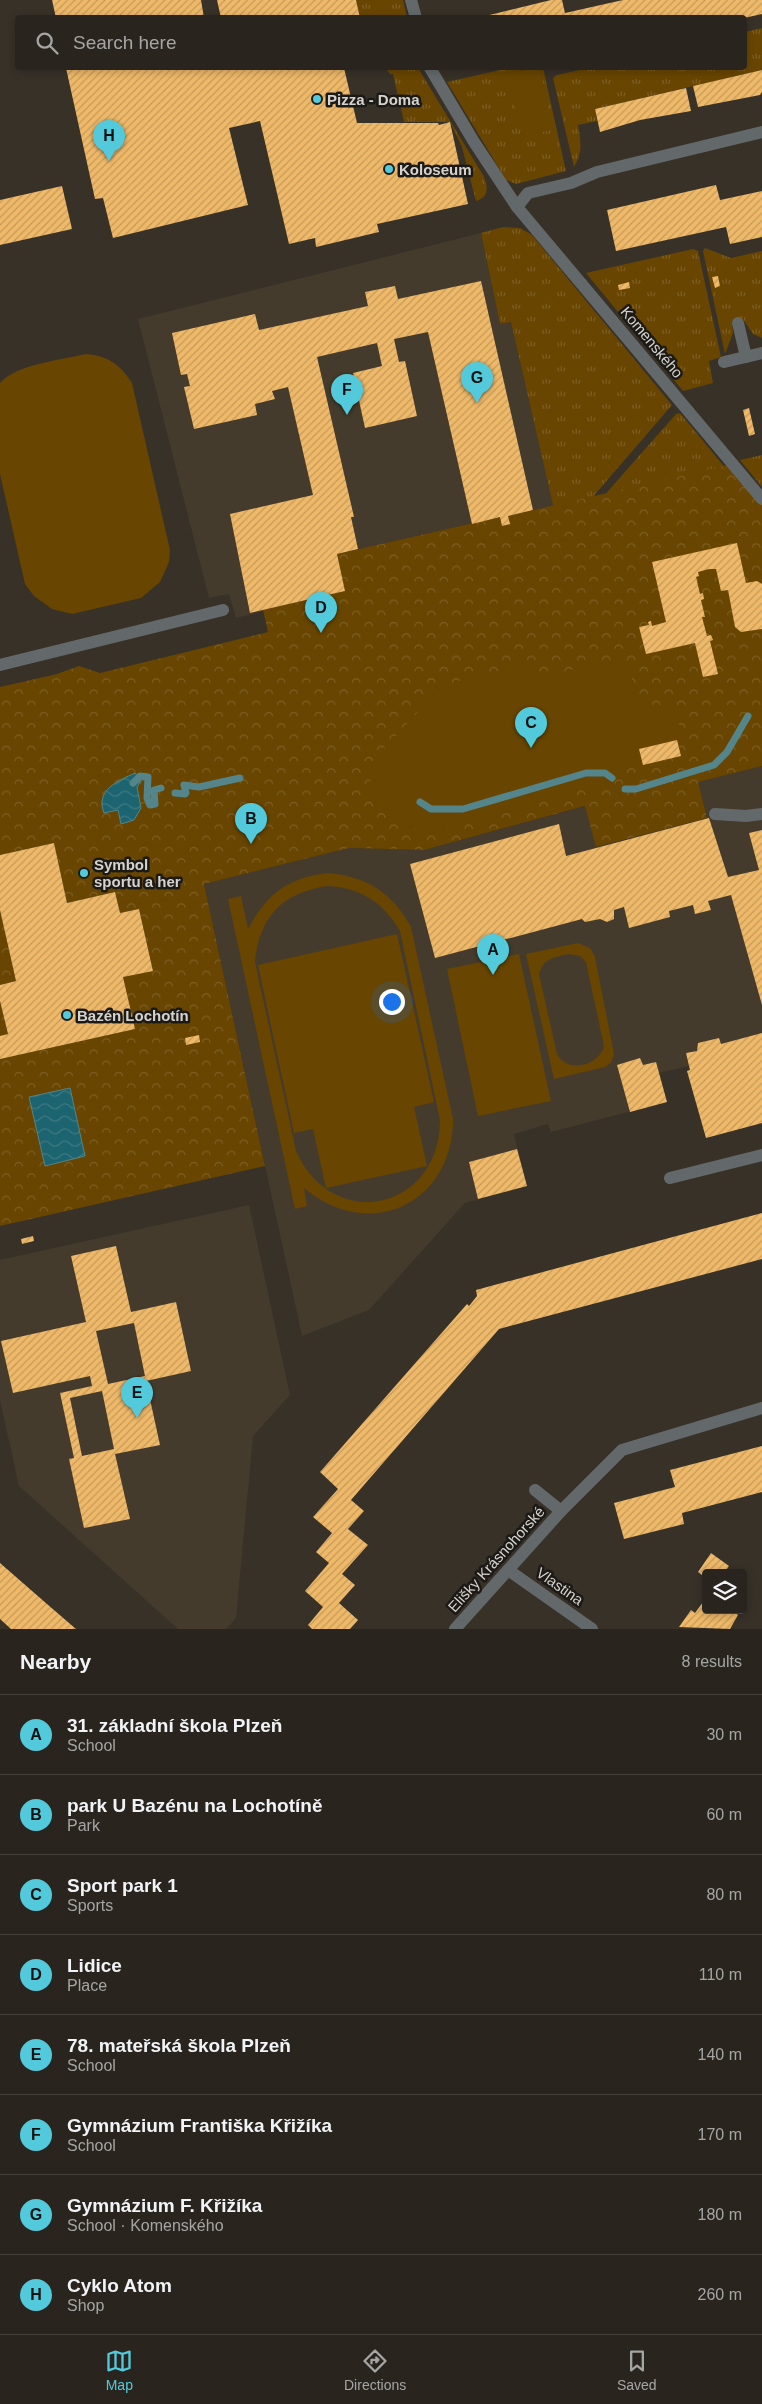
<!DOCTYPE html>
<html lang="en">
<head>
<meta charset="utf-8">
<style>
  :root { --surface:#29251e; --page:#35312b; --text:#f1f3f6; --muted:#a5a5a4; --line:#45423c; --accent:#53cadc }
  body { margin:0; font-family:Arial,sans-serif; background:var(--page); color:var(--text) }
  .controls { position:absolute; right:15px; bottom:15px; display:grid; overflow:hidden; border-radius:5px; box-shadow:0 2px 8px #0003 }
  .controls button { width:45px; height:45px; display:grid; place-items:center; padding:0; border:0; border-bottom:1px solid var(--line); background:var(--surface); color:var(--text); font:25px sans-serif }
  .you { position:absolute; left:391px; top:1001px; width:18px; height:18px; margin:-12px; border:4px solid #fff; border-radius:50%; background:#1a73e8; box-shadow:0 0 0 8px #1a73e833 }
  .badge { display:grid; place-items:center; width:32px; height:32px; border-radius:50%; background:var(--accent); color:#111; font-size:16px; font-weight:700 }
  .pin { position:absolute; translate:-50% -41px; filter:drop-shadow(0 1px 2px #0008) }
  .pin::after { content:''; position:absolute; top:26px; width:18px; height:15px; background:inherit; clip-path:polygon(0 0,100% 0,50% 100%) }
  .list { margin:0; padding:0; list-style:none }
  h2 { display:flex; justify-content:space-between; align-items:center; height:65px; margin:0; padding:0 20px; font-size:21px }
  h2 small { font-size:16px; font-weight:400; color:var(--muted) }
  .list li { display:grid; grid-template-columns:32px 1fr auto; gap:15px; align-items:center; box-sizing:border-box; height:80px; padding:0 20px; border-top:1px solid var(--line) }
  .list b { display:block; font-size:19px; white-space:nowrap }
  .list p { margin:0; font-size:16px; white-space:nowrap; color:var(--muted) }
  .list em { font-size:16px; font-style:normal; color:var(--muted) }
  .icon { flex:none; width:28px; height:28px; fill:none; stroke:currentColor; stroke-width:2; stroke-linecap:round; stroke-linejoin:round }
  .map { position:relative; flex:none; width:762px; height:1629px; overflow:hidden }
  .search { position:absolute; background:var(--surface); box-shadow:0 2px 8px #0003; left:15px; right:15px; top:15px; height:55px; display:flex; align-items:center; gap:12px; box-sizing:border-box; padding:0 18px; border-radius:5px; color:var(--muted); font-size:19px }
  .sheet { height:705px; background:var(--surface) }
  nav { display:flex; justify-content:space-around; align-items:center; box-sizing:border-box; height:70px; border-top:1px solid var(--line); background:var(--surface); font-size:14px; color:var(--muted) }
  nav a { display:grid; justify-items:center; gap:2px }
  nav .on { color:var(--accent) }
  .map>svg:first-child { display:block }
</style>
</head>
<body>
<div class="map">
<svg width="762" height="1629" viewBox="0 0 762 1629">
  <defs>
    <pattern id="grass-tufts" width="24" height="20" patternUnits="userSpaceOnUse" patternTransform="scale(1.25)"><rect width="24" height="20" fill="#684500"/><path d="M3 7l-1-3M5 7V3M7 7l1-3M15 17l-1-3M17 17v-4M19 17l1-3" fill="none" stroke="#7d5f24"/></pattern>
    <pattern id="park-crowns" width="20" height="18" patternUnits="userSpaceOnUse" patternTransform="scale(1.25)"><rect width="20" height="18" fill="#684500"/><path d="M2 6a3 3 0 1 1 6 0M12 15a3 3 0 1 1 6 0" fill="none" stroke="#7d5f24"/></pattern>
    <pattern id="water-waves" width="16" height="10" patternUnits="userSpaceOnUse" patternTransform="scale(1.25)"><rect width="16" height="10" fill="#1c646f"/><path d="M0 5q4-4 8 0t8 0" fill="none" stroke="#3c7982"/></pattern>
    <pattern id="building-hatch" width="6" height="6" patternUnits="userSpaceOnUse" patternTransform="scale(1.25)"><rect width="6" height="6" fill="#efb968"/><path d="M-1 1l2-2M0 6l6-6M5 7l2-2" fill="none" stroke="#c39a5e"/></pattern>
  </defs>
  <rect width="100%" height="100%" fill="#373128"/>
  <g fill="#453b2c">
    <polygon points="481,233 500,324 511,322 554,506 533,510 510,524 502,526 500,517 337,554 345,591 236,618 229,594 209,598 138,319"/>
    <polygon points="762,766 762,1123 706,1138 687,1071 690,1070 689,1066 659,1073 667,1102 551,1132 548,1124 514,1134 527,1186 465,1203 369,1310 302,1336 204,884 349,848 424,850 586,806 597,847 707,818 697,782"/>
    <polygon points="249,1205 290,1395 253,1436 236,1618 226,1629 178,1629 19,1486 0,1400 0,1260"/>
  </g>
  <g fill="url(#grass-tufts)">
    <polygon points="356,0 403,0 407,17 360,17"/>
    <path d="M762,28V70L595,109L597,121L578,125C581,141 583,153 574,167L553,78L557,75L589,68H744L745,32Z"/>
    <path d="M385,68H418L483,175C488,186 490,197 476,201L462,147L450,122H404L393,74H390Z"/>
    <polygon points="509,68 534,68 509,73 552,130 540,68 543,68 566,171 516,184 506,180 447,82"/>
    <polygon points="503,227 520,228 532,235 672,405 560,535 511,322 500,324 481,233"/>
    <polygon points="705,248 731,258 762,251 762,338 753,334 743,319 732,322 733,333 725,354 703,251"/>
    <polygon points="693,249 698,251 721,357 709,361 713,383 683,391 586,273"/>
    <polygon points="680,413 737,482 572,532 676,414"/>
    <polygon points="762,455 762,487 740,460"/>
  </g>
  <g fill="url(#park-crowns)">
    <polygon points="732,464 762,499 762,766 698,782 707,818 596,847 585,806 424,850 349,848 204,884 265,1166 0,1226 0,1001 13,1056 134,1029 123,977 153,970 139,909 120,913 115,892 67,903 54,843 0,855 0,687 57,674 79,666 100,673 268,632 263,610 345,591 337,554 500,517 502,525 509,524 508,516"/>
    <polygon points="0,910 16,981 0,985"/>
  </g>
  <g fill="#684500" fill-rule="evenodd">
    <polygon points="534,68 540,68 553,130 522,136 508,73"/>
    <path d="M86,354C108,356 120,364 132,383L170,550L169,562L160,582L141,598L72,614L52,609L34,596L25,584L0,474V383C17,364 61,360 86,354Z"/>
    <polygon points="628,662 639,708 645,710 665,706 676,712 682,738 677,740 681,756 626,769 618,779 429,834 400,822 399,813 375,806 368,766 443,685 528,664 535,670 550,676 586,666"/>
    <path d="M328,873C366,876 393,893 411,927L453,1119C453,1204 369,1243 304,1188L307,1206L295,1209L228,899L241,896L248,929C267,894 287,878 328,873ZM328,886C361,888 383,902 400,931L440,1120C440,1210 333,1234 296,1151L255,962C259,917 283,892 328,886Z"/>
    <polygon points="397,934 434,1102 414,1107 427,1166 326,1188 313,1129 294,1133 258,965"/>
    <path d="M578,943L590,948L595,957L614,1054L611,1063L605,1067L554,1079L526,954ZM569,954L580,956L586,962L604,1046C600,1065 567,1074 557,1054L539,974C543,958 555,957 569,954Z"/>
    <polygon points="519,954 551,1101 478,1116 447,969"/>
  </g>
  <g fill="url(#water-waves)" stroke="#54858b">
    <path d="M135,773L141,781L137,787L141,808L134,820L121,824L118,810L104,813C95,790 118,781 135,773Z"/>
    <polygon points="70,1088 85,1156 45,1166 29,1097"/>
  </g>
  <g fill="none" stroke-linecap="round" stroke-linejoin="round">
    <g stroke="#54858b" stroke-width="7">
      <polyline points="133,783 140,776 148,777 147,798 150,805 155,804 154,790 161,788"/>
      <polyline points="625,789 636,789 714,765 727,752 748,716"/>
      <polyline points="175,793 185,794 186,793 184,785 199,787 240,778"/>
      <polyline points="420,802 431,809 463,809 586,773 605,773 612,778"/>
    </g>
  </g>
  <g fill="url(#building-hatch)" fill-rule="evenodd">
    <polygon points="52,0 201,0 204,18 56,18"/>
    <polygon points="217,0 356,0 360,18 221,18"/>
    <polygon points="551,0 562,0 565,13 623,0 762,0 762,14 744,18 477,18"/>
    <polygon points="66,68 344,68 357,123 438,123 439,125 450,122 468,204 377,224 379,232 316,247 315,238 289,244 260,121 229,128 248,205 113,238 103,198 95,199"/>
    <polygon points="762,70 762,92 760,95 698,107 693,86"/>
    <polygon points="686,88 691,111 640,120 600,132 595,109"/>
    <polygon points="716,185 720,200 762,191 762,237 730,244 726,227 616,251 607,210"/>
    <polygon points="62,186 72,229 0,245 0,200"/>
    <polygon points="718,276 720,286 715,288 712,277"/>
    <polygon points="481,281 533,510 508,516 510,524 502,526 500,517 472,524 428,332 394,339 399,362 405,361 417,416 365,428 353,373 382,366 377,343 317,357 354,517 351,517 358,549 337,554 345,591 250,613 230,514 313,495 288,387 272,391 275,399 255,404 257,415 194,429 184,387 190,386 187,374 181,375 172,333 255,314 259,330 368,306 365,292 395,286 398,299"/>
    <polygon points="629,282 630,288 619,290 618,285"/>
    <polygon points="749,408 755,434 749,436 743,410"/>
    <polygon points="737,543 746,583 757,581 762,584 762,629 741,632 735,627 728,590 721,591 716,569 709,569 698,572 699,576 696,577 700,594 703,593 704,599 701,600 705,617 702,617 707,636 711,635 713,640 710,641 718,674 703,677 695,643 646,654 639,627 649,625 648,622 651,621 652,626 666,622 652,562"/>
    <polygon points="677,740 681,756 643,765 639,749"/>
    <polygon points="709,818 728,877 759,870 749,833 762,830 762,1005 731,895 708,901 711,910 695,914 693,905 669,911 670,917 629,928 624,907 614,910 614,919 607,922 600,919 585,922 582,919 435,958 410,864 559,824 566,856"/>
    <polygon points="54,843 67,903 115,892 120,913 139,909 153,971 123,977 135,1029 0,1059 0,1036 8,1034 0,1001 0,985 16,981 0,910 0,855"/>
    <polygon points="762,1033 762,1123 706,1138 687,1071 690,1070 686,1053 697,1051 698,1043 719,1038 721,1044"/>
    <polygon points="199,1035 200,1042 186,1045 185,1038"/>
    <polygon points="640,1058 643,1065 656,1062 667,1102 630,1112 617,1065"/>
    <polygon points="517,1149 527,1186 478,1199 469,1162"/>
    <polygon points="762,1213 762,1259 499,1329 351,1500 364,1511 348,1529 368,1545 342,1574 355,1585 339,1603 358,1620 350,1629 312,1629 308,1625 323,1607 305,1591 329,1563 316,1552 332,1533 313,1517 338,1489 320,1472 467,1304 469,1306 477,1296 476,1290"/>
    <polygon points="33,1236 34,1241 22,1244 21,1239"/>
    <path d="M116,1246L131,1312L176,1302L191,1371L146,1381L160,1445L115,1454L130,1519L84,1528L69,1459L74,1458L60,1393L92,1386L90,1376L13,1393L1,1341L86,1322L71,1256ZM134,1323L145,1376L108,1384L96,1331ZM102,1391L114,1449L82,1456L70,1398Z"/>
    <polygon points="762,1446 762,1492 682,1513 684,1524 624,1539 614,1503 675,1487 670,1470"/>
    <polygon points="711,1553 729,1566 724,1573 706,1573 706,1578 698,1572"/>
    <polygon points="0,1563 47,1604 76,1629 11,1629 0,1619"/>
    <polygon points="706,1598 706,1610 731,1610 738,1615 730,1629 679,1627 691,1610 695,1613"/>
  </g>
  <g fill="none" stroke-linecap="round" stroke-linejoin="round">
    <g stroke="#63696a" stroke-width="12">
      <polyline points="411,0 416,18"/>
      <polyline points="430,68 474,142 517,207 762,499"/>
      <polyline points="517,207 528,193 571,183 597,172 762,132"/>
      <polyline points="738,323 746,357"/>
      <polyline points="724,362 762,353"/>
      <polyline points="0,665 223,610"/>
      <polyline points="715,814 746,816 762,814"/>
      <polyline points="670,1178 762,1155"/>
      <polyline points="535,1490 561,1511"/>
      <polyline points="508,1570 592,1629"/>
      <polyline points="455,1629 561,1511 622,1450 762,1408"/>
    </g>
  </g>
  <g fill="#53cadc" stroke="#1c1a16" stroke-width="2">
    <circle cx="317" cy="99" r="5"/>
    <circle cx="389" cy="169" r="5"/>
    <circle cx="84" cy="873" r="5"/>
    <circle cx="67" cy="1015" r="5"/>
  </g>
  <g text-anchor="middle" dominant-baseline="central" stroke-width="5" stroke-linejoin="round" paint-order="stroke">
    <g font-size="15" font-weight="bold" fill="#d6d2cd" stroke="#1c1a16" text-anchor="start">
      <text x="327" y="99">Pizza - Doma</text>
      <text x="399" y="169">Koloseum</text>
      <text x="94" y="864">Symbol<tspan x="94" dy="17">sportu a her</tspan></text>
      <text x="77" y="1015">Bazén Lochotín</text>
    </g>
    <g font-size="15" fill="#d6d2cd" stroke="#1c1a16">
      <text transform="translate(652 342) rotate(50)">Komenského</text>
      <text transform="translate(496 1559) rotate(-48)">Elišky Krásnohorské</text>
      <text transform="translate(560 1586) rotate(35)">Vlastina</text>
    </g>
  </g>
</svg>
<div class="controls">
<button><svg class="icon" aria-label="layers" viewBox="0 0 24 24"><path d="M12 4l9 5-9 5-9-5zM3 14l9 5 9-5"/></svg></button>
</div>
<div class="you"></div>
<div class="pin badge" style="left:493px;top:975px">A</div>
<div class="pin badge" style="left:251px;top:844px">B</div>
<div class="pin badge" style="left:531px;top:748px">C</div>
<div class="pin badge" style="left:321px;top:633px">D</div>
<div class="pin badge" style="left:137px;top:1418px">E</div>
<div class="pin badge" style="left:347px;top:415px">F</div>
<div class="pin badge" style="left:477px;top:403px">G</div>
<div class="pin badge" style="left:109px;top:161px">H</div>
<div class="search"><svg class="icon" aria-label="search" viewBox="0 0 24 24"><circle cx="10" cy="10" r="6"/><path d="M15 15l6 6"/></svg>Search here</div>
</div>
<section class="sheet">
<h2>Nearby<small>8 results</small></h2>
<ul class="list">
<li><span class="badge">A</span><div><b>31. základní škola Plzeň</b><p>School</p></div><em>30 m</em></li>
<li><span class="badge">B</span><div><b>park U Bazénu na Lochotíně</b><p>Park</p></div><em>60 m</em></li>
<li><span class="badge">C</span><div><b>Sport park 1</b><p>Sports</p></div><em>80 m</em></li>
<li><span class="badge">D</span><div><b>Lidice</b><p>Place</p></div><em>110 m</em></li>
<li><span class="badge">E</span><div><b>78. mateřská škola Plzeň</b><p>School</p></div><em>140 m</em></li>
<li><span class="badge">F</span><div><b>Gymnázium Františka Křižíka</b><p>School</p></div><em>170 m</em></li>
<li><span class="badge">G</span><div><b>Gymnázium F. Křižíka</b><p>School · Komenského</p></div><em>180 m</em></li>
<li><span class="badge">H</span><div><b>Cyklo Atom</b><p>Shop</p></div><em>260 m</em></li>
</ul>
</section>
<nav>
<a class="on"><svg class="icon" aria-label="map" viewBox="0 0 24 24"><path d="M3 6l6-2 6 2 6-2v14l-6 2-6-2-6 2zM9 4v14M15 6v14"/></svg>Map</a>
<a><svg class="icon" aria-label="directions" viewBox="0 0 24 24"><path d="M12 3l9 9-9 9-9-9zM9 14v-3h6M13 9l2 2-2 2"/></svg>Directions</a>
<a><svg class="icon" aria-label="saved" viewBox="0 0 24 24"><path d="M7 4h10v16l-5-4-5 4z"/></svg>Saved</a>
</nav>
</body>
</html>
